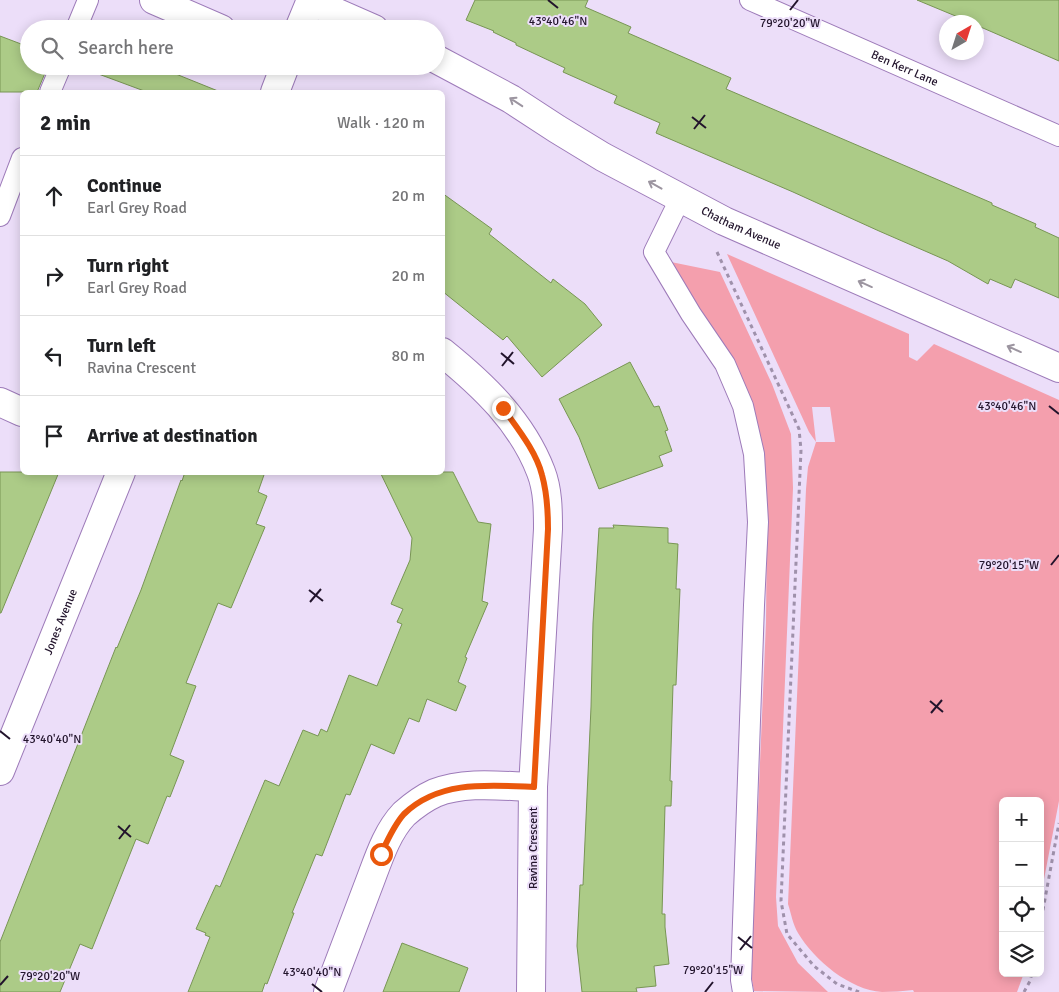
<!DOCTYPE html>
<html lang="en">
<head>
<meta charset="utf-8">
<style>
  :root { --surface:#fff; --page:#f2f2f2; --text:#202124; --muted:#757577; --line:#e0e0e0 }
  body { margin:0; font-family:Signika,sans-serif; background:var(--page); color:var(--text) }
  .controls { position:absolute; right:15px; bottom:15px; display:grid; overflow:hidden; border-radius:8px; box-shadow:0 2px 12px #0003 }
  .controls button { width:45px; height:45px; display:grid; place-items:center; padding:0; border:0; border-bottom:1px solid var(--line); background:var(--surface); color:var(--text); font:25px sans-serif }
  .compass { position:absolute; left:939px; top:15px; width:45px; height:45px; border-radius:50%; background:var(--surface); box-shadow:0 2px 12px #0003; rotate:39deg }
  .stop { position:absolute; width:15px; height:15px; margin:-11px; border:4px solid #ea580c; border-radius:50%; background:#fff }
  .stop.end { background:#ea580c; border-color:#fff; box-shadow:0 1px 5px #0008 }
  .list { margin:0; padding:0; list-style:none }
  h2 { display:flex; justify-content:space-between; align-items:center; height:65px; margin:0; padding:0 20px; font-size:21px }
  h2 small { font-size:16px; font-weight:400; color:var(--muted) }
  .list li { display:grid; grid-template-columns:32px 1fr auto; gap:15px; align-items:center; box-sizing:border-box; height:80px; padding:0 20px; border-top:1px solid var(--line) }
  .list b { display:block; font-size:19px; white-space:nowrap }
  .list p { margin:0; font-size:16px; white-space:nowrap; color:var(--muted) }
  .list em { font-size:16px; font-style:normal; color:var(--muted) }
  .icon { flex:none; width:28px; height:28px; fill:none; stroke:currentColor; stroke-width:2; stroke-linecap:round; stroke-linejoin:round }
  .map { position:relative; flex:none; width:1059px; height:992px; overflow:hidden }
  .search { position:absolute; background:var(--surface); box-shadow:0 2px 12px #0003; left:20px; top:20px; width:425px; height:55px; display:flex; align-items:center; gap:12px; box-sizing:border-box; padding:0 18px; border-radius:28px; color:var(--muted); font-size:19px }
  .panel { position:absolute; background:var(--surface); box-shadow:0 2px 12px #0003; left:20px; top:90px; width:425px; height:385px; border-radius:8px }
  .map>svg:first-child { display:block }
</style>
</head>
<body>
<div class="map">
<svg width="1059" height="992" viewBox="0 0 1059 992">
  <rect width="100%" height="100%" fill="#ecdef9"/>
  <g fill="#f49fad" fill-rule="evenodd">
    <path d="M727,254L909,334V357L917,361L934,344L1059,400V801L1040,900V801H1003V973H1024L1017,992H914L913,990C903,991 892,992 882,992C850,990 814,960 798,933C793,925 791,913 788,904L806,489L808,467L816,442L809,432ZM812,407H830L835,442H816Z"/>
    <polygon points="671,262 720,272 772,384 791,434 793,488 776,897 778,926 798,963 828,992 754,991 751,975 766,622 767,516 763,457 702,314"/>
  </g>
  <g fill="#accb87" stroke="#789554">
    <polygon points="475,0 588,0 585,7 631,27 628,33 731,78 726,89 992,203 992,205 1036,224 1035,227 1059,238 1059,298 1015,279 1011,288 990,279 988,284 948,261 879,231 793,192 656,133 660,123 614,103 617,96 563,72 565,68 516,45 516,43 493,32 494,31 466,20"/>
    <polygon points="917,0 1059,0 1059,61 976,25 976,22 970,22"/>
    <polygon points="0,36 29,47 29,66 48,66 37,92 0,92"/>
    <polygon points="85,66 156,66 218,91 147,92 85,69"/>
    <polygon points="442,193 492,229 489,234 551,283 553,279 585,304 602,325 542,377 507,336 503,340 442,291"/>
    <polygon points="630,362 654,407 659,406 668,430 665,431 672,451 659,456 663,466 599,489 579,437 559,399"/>
    <polygon points="0,472 59,472 1,613 0,613"/>
    <polygon points="185,472 265,472 258,492 267,496 256,524 265,527 231,608 218,603 186,683 196,686 170,755 184,761 170,797 167,796 148,844 136,839 92,949 80,944 60,992 0,992 0,942 116,647 117,648 141,590 181,480 182,481"/>
    <polygon points="380,472 453,472 478,522 491,524 482,601 488,603 465,657 467,658 458,682 466,686 456,711 427,699 419,722 409,718 394,754 371,744 350,795 346,794 322,856 316,854 292,913 294,913 267,984 265,983 262,992 188,992 210,937 205,935 206,933 196,929 216,885 220,887 265,780 279,786 303,730 318,736 321,729 327,732 349,675 377,686 402,624 397,622 403,609 391,604 410,560 412,538"/>
    <polygon points="613,525 668,528 668,543 678,544 676,589 680,589 676,685 673,685 670,781 672,781 671,806 665,806 662,914 665,914 665,927 669,964 654,966 656,986 636,988 637,992 582,992 577,946 580,885 583,885 591,707 593,623 599,528 614,528"/>
    <polygon points="402,943 468,968 459,992 383,992"/>
  </g>
  <g fill="none" stroke-linecap="round" stroke-linejoin="round">
    <g stroke="#9d7bb9" stroke-width="22">
      <g id="service">
        <path id="s1" d="M750,0L1059,136"/>
        <polyline points="76,29 88,0"/>
        <polyline points="50,92 61,66"/>
        <polyline points="680,199 654,252 691,314 725,364 743,406 754,454 758,522 754,605 741,980 743,992"/>
        <polyline points="0,216 22,158"/>
      </g>
    </g>
    <g stroke="#9d7bb9" stroke-width="30">
      <g id="minor">
        <polyline points="154,0 221,29"/>
        <polyline points="310,1 374,29"/>
        <path id="s2" d="M436,59L511,99L557,129L603,157L724,221L1059,368"/>
        <path d="M442,352C483,385 522,422 541,472C548,490 548,511 548,529L533,787L531,992"/>
        <polyline points="0,402 22,412"/>
        <path d="M328,992C341,958 354,923 367,889C377,864 385,834 404,814C413,806 424,798 435,793C465,781 502,786 533,787"/>
      </g>
    </g>
    <g stroke="#9d7bb9" stroke-width="30">
      <g id="tertiary">
        <polyline points="299,29 311,0"/>
        <polyline points="275,92 285,66"/>
        <path id="s3" d="M0,771L121,472"/>
      </g>
    </g>
    <g stroke="#9f91ab" stroke-width="3" stroke-dasharray="4 4" stroke-linecap="butt">
      <polyline points="717,252 799,429 801,450 781,901 787,934 814,966 837,984 859,992"/>
      <polyline points="1040,926 1059,823"/>
      <polyline points="1024,992 1030,981 1032,973"/>
    </g>
    <use href="#service" stroke="#fff" stroke-width="20"/>
    <use href="#minor" stroke="#fff" stroke-width="28"/>
    <use href="#tertiary" stroke="#fff" stroke-width="28"/>
  </g>
  <defs><path id="oneway-shaft" d="M-6 0H5M1.5-3L5.5 0L1.5 3" fill="none" stroke-width="1.6" stroke-linecap="round" stroke-linejoin="round" transform="scale(1.25)"/></defs>
  <g stroke="#9c95a0">
    <use href="#oneway-shaft" transform="translate(516 102) rotate(-147)"/>
    <use href="#oneway-shaft" transform="translate(655 185) rotate(-151)"/>
    <use href="#oneway-shaft" transform="translate(865 284) rotate(-156)"/>
    <use href="#oneway-shaft" transform="translate(1014 349) rotate(-156)"/>
  </g>
  <g fill="none" stroke-linecap="round" stroke-linejoin="round">
    <path stroke="#ea580c" stroke-width="6" d="M381,854C387,841 394,825 404,814C439,780 489,785 534,787L548,529C548,511 547,493 542,475C536,451 517,428 503,408"/>
  </g>
  <path fill="none" stroke="#22142c" stroke-width="2" d="M548,0L558,8M790,10L798,0M692,117L706,128M694,129L705,115M501,353L514,364M502,366L513,352M1049,406L1059,414M1051,565L1059,555M309,590L323,601M310,602L321,589M930,701L943,712M931,713L942,700M0,731L10,739M118,826L131,837M119,839L130,825M738,937L752,948M740,950L751,936M312,984L322,992M0,985L8,976M705,992L713,982"/>
  <g text-anchor="middle" dominant-baseline="central" stroke-width="4" stroke-linejoin="round" paint-order="stroke">
    <g font-size="12" fill="#22142c" stroke="#ecdef9">
      <text stroke="none"><textPath href="#s1" startOffset="169">Ben Kerr Lane</textPath></text>
      <text stroke="none"><textPath href="#s2" startOffset="349">Chatham Avenue</textPath></text>
      <text stroke="none"><textPath href="#s3" startOffset="161">Jones Avenue</textPath></text>
      <text transform="translate(533 848) rotate(-90)">Ravina Crescent</text>
    </g>
  </g>
  <g font-size="12" text-anchor="middle" fill="#22142c" stroke="#ecdef9" stroke-width="4" stroke-linejoin="round" paint-order="stroke">
    <text x="558" y="25">43°40'46"N</text>
    <text x="790" y="27">79°20'20"W</text>
    <text x="1007" y="410">43°40'46"N</text>
    <text x="1009" y="569">79°20'15"W</text>
    <text x="52" y="743">43°40'40"N</text>
    <text x="713" y="974">79°20'15"W</text>
    <text x="312" y="976">43°40'40"N</text>
    <text x="50" y="980">79°20'20"W</text>
  </g>
</svg>
<div class="controls">
<button>+</button>
<button>−</button>
<button><svg class="icon" aria-label="locate" viewBox="0 0 24 24"><circle cx="12" cy="12" r="6"/><path d="M12 2v4M12 18v4M2 12h4M18 12h4"/></svg></button>
<button><svg class="icon" aria-label="layers" viewBox="0 0 24 24"><path d="M12 4l9 5-9 5-9-5zM3 14l9 5 9-5"/></svg></button>
</div>
<svg class="compass" viewBox="-18 -18 36 36"><path d="M0-13l5 13h-10z" fill="#e53935"/><path d="M0 13l5-13h-10z" fill="#757577"/></svg>
<div class="stop" style="left:381px;top:854px"></div>
<div class="stop end" style="left:503px;top:408px"></div>
<div class="search"><svg class="icon" aria-label="search" viewBox="0 0 24 24"><circle cx="10" cy="10" r="6"/><path d="M15 15l6 6"/></svg>Search here</div>
<section class="panel">
<h2>2 min<small>Walk · 120 m</small></h2>
<ul class="list">
<li><svg class="icon" aria-label="ahead" viewBox="0 0 24 24"><path d="M12 20V5M6 11l6-6 6 6"/></svg><div><b>Continue</b><p>Earl Grey Road</p></div><em>20 m</em></li>
<li><svg class="icon" aria-label="right" viewBox="0 0 24 24"><path d="M7 20v-9h11M14 6l5 5-5 5"/></svg><div><b>Turn right</b><p>Earl Grey Road</p></div><em>20 m</em></li>
<li><svg class="icon" aria-label="left" viewBox="0 0 24 24"><path d="M17 20v-9H6M10 6l-5 5 5 5"/></svg><div><b>Turn left</b><p>Ravina Crescent</p></div><em>80 m</em></li>
<li><svg class="icon" aria-label="arrive" viewBox="0 0 24 24"><path d="M6 21V4h12l-3 4 3 4H6"/></svg><div><b>Arrive at destination</b></div></li>
</ul>
</section>
</div>
</body>
</html>
